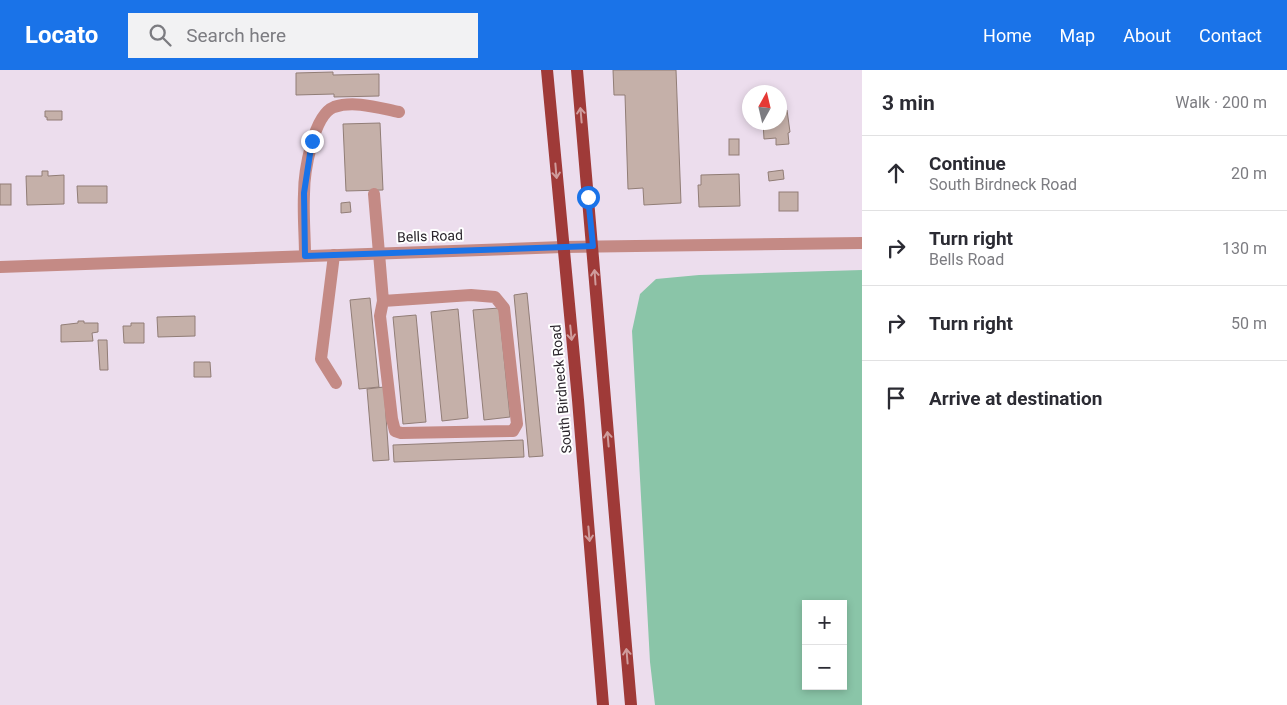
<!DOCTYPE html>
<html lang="en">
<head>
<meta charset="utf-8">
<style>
  :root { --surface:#fff; --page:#f2f2f3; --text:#2b2b33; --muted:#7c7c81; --line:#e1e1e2; --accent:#1a73e8 }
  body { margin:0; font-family:Roboto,sans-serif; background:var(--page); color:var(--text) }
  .controls { position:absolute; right:15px; bottom:15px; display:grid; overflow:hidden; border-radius:0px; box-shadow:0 2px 8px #0003 }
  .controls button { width:45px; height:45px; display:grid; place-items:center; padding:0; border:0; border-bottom:1px solid var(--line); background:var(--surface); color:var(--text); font:25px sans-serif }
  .compass { position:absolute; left:742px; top:15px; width:45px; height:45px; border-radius:50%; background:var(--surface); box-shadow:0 2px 8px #0003; rotate:8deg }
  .stop { position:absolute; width:15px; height:15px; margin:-11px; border:4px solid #1a73e8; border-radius:50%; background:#fff }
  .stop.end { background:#1a73e8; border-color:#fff; box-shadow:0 1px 5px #0008 }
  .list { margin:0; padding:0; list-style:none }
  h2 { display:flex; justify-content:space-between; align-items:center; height:65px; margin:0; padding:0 20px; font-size:21px }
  h2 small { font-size:16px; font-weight:400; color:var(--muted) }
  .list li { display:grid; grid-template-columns:32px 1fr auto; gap:15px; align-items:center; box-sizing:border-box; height:75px; padding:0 20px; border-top:1px solid var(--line) }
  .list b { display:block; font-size:19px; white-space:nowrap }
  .list p { margin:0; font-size:16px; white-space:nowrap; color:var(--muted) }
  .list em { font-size:16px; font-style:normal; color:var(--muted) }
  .icon { flex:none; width:28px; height:28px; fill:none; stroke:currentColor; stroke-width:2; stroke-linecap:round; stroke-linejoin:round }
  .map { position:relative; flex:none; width:862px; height:635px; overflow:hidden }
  header { display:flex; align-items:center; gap:30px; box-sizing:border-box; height:70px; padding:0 25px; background:var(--accent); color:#fff }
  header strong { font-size:24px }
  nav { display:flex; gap:28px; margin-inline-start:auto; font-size:18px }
  .search { width:350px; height:45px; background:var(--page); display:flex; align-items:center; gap:12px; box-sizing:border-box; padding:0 18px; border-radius:0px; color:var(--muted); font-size:19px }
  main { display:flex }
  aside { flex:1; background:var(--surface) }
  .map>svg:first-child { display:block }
</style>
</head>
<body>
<header>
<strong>Locato</strong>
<div class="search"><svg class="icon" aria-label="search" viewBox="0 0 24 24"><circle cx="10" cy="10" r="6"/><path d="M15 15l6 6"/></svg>Search here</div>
<nav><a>Home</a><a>Map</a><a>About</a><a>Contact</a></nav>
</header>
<main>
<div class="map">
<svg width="862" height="635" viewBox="0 0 862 635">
  <rect width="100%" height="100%" fill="#ecdded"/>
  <path fill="#8ac5a8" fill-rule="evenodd" d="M862,200V635H655L650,592L632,261L640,224L656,209L699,205ZM806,534H843V616H806Z"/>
  <g fill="#c5b0a9" stroke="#917d76">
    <polygon points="613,0 676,0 681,133 644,135 643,118 628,119 625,25 614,25"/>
    <polygon points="333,2 333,5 379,4 379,26 334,27 334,24 296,25 296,3"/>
    <polygon points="787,40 790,62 788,63 789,74 776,75 776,68 764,69 763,52 779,52 779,41"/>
    <polygon points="45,41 62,41 62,50 47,50 47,47 45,47"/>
    <polygon points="380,53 383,120 346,121 343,54"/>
    <rect x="729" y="69" width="10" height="16"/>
    <polygon points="783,100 784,109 769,111 768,102"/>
    <polygon points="42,101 48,101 48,106 64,105 64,134 27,135 26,106 42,106"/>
    <polygon points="739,104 740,136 699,137 698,115 701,115 701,105"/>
    <rect x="0" y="114" width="11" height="21"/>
    <polygon points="77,116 107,116 107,133 78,133"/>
    <rect x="779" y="122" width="19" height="19"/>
    <polygon points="350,132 351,142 341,143 341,133"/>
    <polygon points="527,223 543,386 529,387 514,225"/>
    <polygon points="370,228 379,317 359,319 350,230"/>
    <polygon points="499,238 510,347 484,350 473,240"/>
    <polygon points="458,239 468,348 442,351 431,242"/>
    <polygon points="416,245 426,352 403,354 393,247"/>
    <polygon points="195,246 195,266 158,267 157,247"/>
    <polygon points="78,251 84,251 84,253 98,253 98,262 92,263 93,271 61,272 61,255 78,253"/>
    <polygon points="131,253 144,253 144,273 124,273 123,256 131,256"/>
    <polygon points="98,270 107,270 108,300 100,300"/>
    <polygon points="194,292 210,292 211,307 194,307"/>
    <polygon points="384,317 389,390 373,391 367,319"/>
    <polygon points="523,370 524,387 394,392 393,375"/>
  </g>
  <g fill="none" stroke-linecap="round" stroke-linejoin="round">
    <g stroke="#c48a85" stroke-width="12">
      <polyline points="374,124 383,231 380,246 392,349 395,361 401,363 513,361 517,354 504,238 495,227 471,225 383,231"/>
      <polyline points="334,185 321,289 336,313"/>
      <path d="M305,186C305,166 303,145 304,124C304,103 313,45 334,37C354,30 379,38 399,42"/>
      <polyline points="0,197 563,177 862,173"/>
    </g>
    <g stroke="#9f3a38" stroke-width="12">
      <polyline points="547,0 578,330 603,635"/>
      <polyline points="577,0 631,635"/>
    </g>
  </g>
  <defs><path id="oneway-shaft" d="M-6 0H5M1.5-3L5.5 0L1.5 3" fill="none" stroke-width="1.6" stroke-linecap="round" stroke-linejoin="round" transform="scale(1.25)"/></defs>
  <g stroke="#cf9c9c">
    <use href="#oneway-shaft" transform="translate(581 45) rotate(-95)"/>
    <use href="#oneway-shaft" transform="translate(556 101) rotate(85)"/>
    <use href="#oneway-shaft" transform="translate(595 207) rotate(-94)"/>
    <use href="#oneway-shaft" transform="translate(571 263) rotate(84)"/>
    <use href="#oneway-shaft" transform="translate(608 369) rotate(-95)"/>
    <use href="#oneway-shaft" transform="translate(589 464) rotate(85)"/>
    <use href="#oneway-shaft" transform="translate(627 586) rotate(-95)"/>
  </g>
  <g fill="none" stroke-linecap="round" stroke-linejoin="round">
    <polyline stroke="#1a73e8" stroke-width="6" points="312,71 304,123 305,186 593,176 588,127"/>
  </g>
  <g text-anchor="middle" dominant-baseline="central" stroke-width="4" stroke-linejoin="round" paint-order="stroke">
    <g font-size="14" fill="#2b262c" stroke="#fff">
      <text transform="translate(430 166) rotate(-2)">Bells Road</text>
      <text transform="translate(561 319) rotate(-95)">South Birdneck Road</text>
    </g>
  </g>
</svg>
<div class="controls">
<button>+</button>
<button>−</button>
</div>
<svg class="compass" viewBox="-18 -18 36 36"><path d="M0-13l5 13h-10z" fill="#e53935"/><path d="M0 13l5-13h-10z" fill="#7c7c81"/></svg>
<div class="stop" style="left:588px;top:127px"></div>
<div class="stop end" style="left:312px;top:71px"></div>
</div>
<aside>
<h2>3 min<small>Walk · 200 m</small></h2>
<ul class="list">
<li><svg class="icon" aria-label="ahead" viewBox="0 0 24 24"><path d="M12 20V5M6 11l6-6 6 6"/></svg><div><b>Continue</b><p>South Birdneck Road</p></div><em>20 m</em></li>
<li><svg class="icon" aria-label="right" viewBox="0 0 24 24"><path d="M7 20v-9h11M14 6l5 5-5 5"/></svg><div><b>Turn right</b><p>Bells Road</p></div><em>130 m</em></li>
<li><svg class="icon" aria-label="right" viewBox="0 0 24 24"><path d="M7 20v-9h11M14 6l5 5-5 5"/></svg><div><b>Turn right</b></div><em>50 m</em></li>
<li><svg class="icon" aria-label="arrive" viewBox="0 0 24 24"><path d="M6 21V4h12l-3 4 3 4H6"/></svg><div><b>Arrive at destination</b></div></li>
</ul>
</aside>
</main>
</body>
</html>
